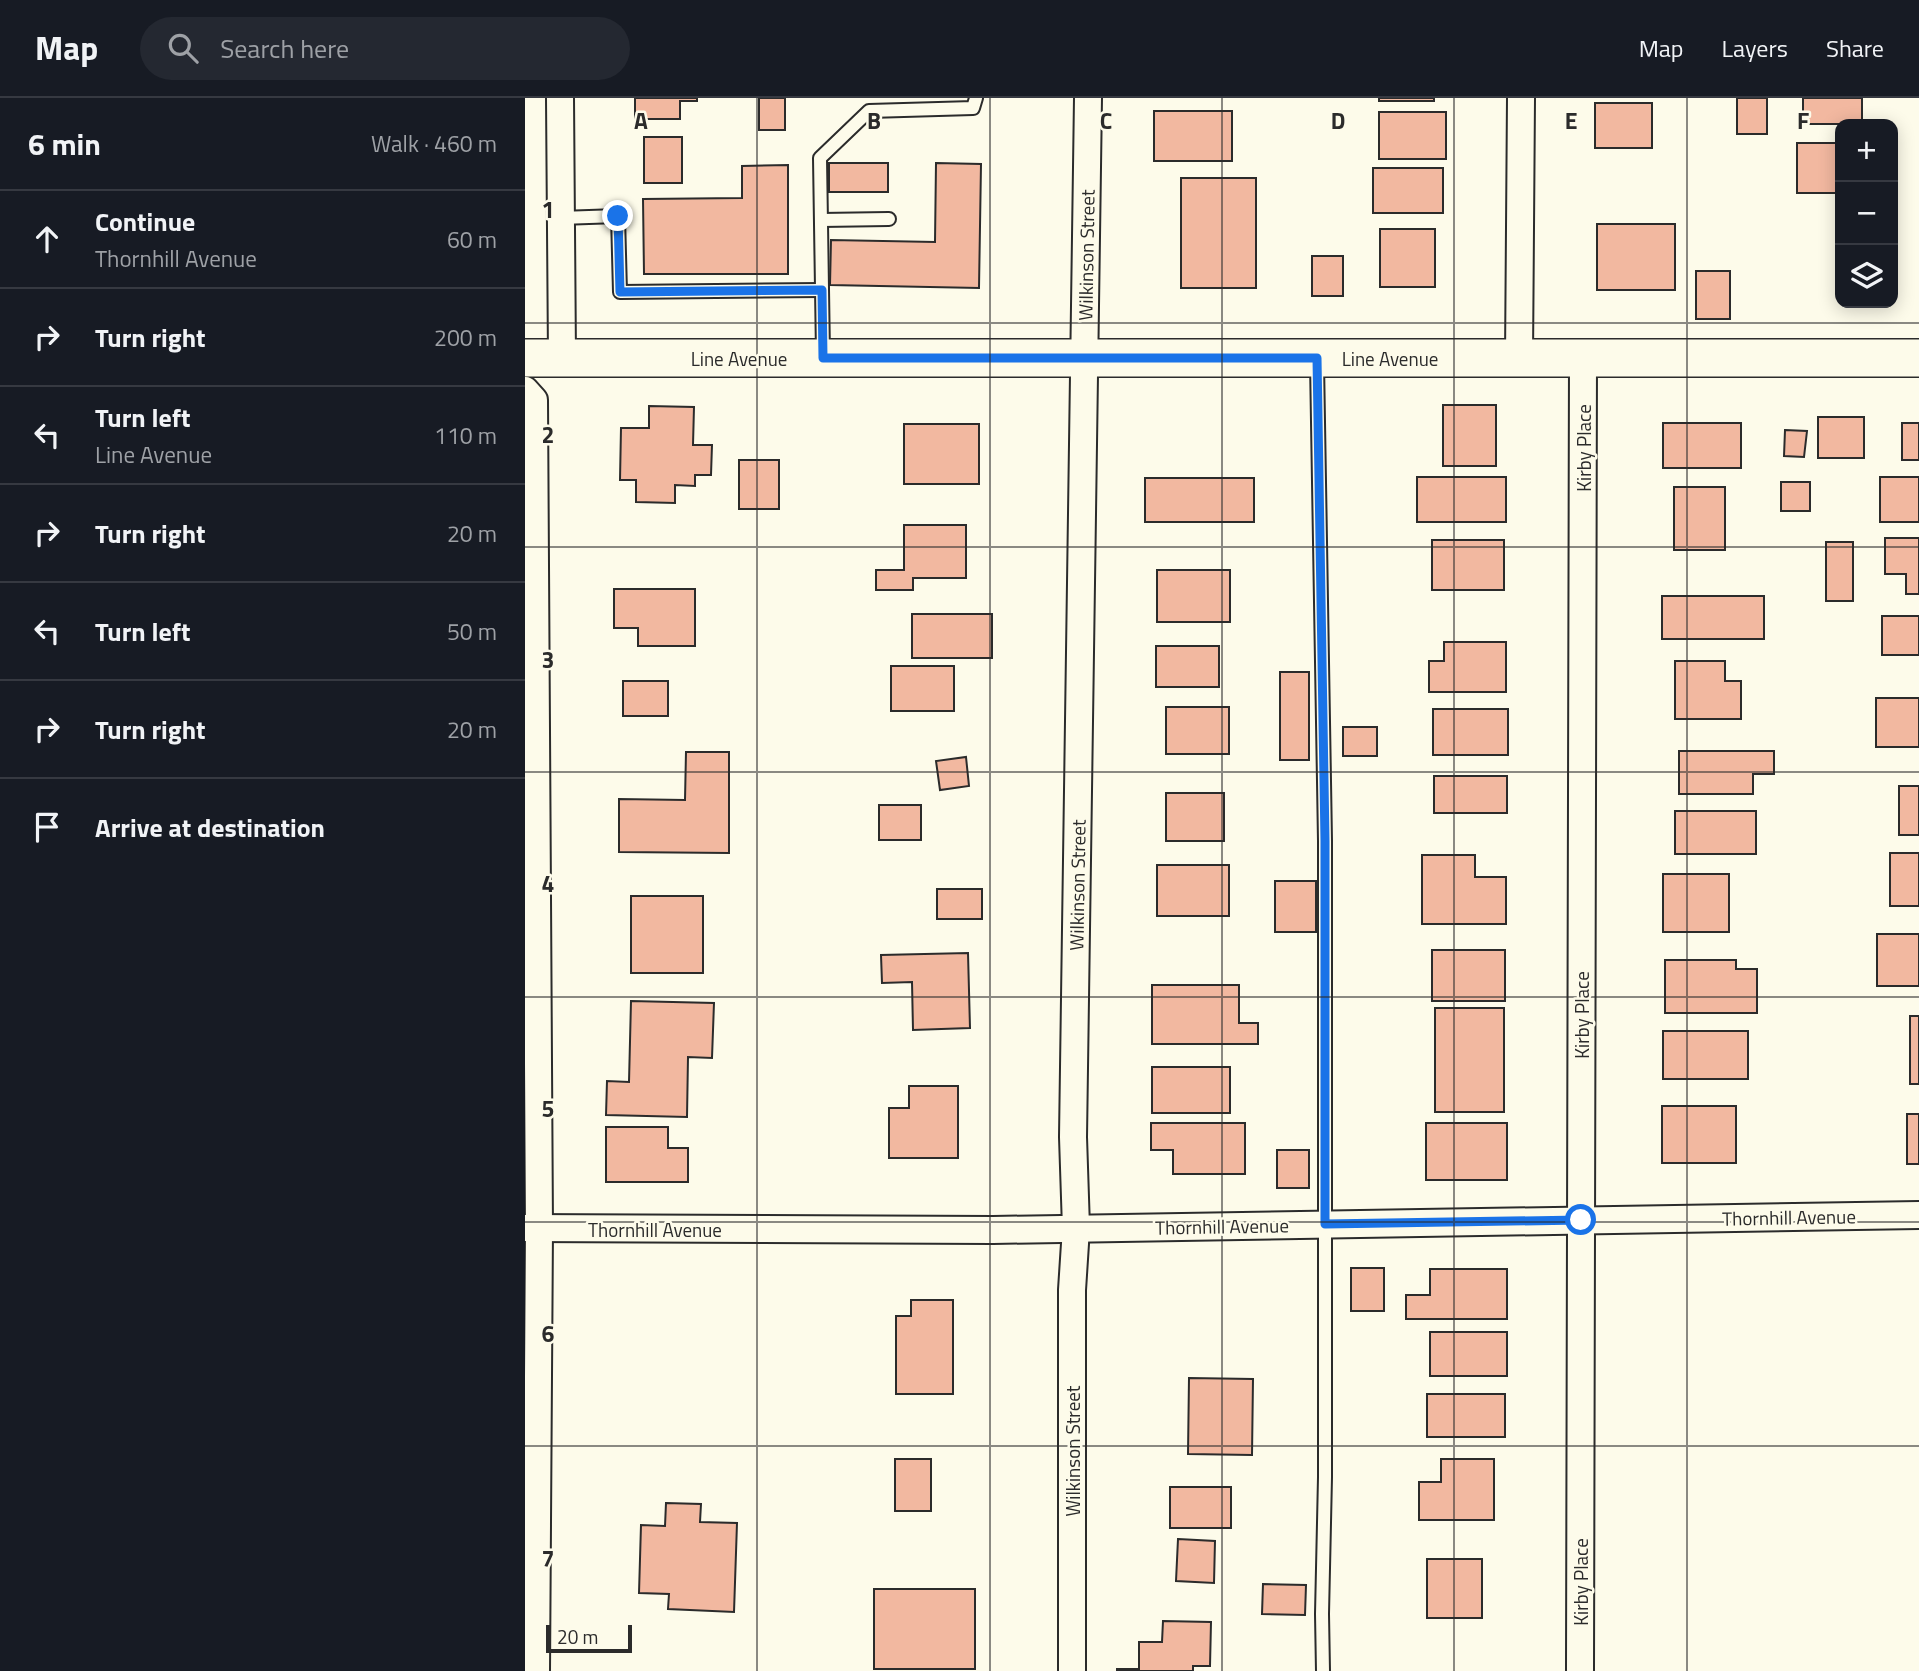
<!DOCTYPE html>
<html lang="en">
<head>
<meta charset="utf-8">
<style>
  :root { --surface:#171b24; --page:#242831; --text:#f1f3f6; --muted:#9ea1a6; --line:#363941 }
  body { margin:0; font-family:"Titillium Web",sans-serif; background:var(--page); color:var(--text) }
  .controls { position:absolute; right:21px; top:21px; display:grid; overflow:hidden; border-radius:14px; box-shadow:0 4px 18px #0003 }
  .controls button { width:63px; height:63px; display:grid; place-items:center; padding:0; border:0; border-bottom:2px solid var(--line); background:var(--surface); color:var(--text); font:35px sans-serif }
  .scale { position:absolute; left:21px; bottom:18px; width:86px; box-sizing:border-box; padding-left:7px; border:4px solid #2b2b2b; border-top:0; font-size:19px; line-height:24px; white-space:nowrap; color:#2b2b2b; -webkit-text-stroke:5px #fdfbea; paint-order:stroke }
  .stop { position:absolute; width:21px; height:21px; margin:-16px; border:5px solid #1a73e8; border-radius:50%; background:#fff }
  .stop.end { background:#1a73e8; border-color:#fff; box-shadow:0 2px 7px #0008 }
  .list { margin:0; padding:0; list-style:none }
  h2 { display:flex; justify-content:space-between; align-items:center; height:91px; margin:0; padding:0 28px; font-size:30px }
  h2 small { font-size:23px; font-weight:400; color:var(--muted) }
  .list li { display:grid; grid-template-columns:46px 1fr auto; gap:21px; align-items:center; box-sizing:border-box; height:98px; padding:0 28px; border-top:2px solid var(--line) }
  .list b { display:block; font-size:26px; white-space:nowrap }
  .list p { margin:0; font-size:23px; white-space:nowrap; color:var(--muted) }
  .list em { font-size:23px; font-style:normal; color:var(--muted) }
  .icon { flex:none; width:38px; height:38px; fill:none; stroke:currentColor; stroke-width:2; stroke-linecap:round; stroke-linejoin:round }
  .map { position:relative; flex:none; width:1394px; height:1573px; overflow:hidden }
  header { display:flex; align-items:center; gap:42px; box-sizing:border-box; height:98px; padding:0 35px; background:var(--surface); border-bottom:2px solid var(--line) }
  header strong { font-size:33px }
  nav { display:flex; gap:38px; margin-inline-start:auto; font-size:24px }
  .search { width:490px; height:63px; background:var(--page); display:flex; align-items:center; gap:18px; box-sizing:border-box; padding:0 24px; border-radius:38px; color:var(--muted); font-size:26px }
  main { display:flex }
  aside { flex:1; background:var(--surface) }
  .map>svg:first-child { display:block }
</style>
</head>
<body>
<header>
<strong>Map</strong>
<div class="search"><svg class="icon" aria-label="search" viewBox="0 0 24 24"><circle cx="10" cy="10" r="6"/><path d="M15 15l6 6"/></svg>Search here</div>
<nav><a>Map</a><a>Layers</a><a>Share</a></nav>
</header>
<main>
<aside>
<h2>6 min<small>Walk · 460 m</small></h2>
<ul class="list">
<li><svg class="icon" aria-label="ahead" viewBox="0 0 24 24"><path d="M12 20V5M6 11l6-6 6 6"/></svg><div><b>Continue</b><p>Thornhill Avenue</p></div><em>60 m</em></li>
<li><svg class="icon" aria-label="right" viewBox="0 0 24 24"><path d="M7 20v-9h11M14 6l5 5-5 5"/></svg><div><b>Turn right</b></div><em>200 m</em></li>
<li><svg class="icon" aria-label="left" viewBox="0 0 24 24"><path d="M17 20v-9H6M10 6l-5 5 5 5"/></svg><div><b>Turn left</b><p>Line Avenue</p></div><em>110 m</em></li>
<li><svg class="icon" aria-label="right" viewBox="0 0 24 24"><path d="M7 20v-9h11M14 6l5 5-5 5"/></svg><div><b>Turn right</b></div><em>20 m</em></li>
<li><svg class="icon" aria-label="left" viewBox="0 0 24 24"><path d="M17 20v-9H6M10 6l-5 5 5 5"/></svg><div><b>Turn left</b></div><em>50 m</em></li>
<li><svg class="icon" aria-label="right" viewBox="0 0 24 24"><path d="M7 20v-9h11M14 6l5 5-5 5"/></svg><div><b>Turn right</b></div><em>20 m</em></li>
<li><svg class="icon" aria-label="arrive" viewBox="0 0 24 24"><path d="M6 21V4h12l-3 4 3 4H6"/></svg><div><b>Arrive at destination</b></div></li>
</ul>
</aside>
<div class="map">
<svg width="1394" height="1573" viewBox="0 0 1394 1573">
  <rect width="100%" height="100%" fill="#fdfbea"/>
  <g fill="#f2b8a0" stroke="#2b2b2b" stroke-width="2">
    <polygon points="110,0 172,0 172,3 155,3 155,21 110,21"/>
    <rect x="234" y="0" width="26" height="32"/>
    <rect x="854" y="0" width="55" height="3"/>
    <rect x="1212" y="0" width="30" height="36"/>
    <rect x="1278" y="0" width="59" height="26"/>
    <rect x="1070" y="5" width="57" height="45"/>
    <rect x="629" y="13" width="78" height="50"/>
    <rect x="854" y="14" width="67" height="47"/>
    <rect x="119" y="39" width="38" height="46"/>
    <rect x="1272" y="45" width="43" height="50"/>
    <rect x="304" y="65" width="59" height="29"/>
    <polygon points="411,65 456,66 454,190 305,187 306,142 410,144"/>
    <polygon points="263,67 263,176 119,176 118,101 217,100 217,68"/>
    <rect x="848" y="70" width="70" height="45"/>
    <rect x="656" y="80" width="75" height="110"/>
    <rect x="1072" y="126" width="78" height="66"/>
    <rect x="855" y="131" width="55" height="58"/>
    <rect x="787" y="158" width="31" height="40"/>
    <rect x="1171" y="173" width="34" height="48"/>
    <rect x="918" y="307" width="53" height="61"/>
    <polygon points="124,308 169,309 168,347 187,347 186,377 170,377 170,388 150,387 150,405 111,404 111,382 95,382 96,330 124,330"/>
    <rect x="1293" y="319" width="46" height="41"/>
    <rect x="1138" y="325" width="78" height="45"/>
    <rect x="1377" y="325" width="17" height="37"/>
    <rect x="379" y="326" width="75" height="60"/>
    <polygon points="1260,332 1282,333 1279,359 1259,358"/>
    <rect x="214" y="362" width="40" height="49"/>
    <rect x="892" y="379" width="89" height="45"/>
    <rect x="1355" y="379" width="39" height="45"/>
    <rect x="620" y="380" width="109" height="44"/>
    <rect x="1256" y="384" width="29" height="29"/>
    <rect x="1149" y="389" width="51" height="63"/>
    <polygon points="379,427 441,427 441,480 388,480 388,492 351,492 351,472 379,472"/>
    <polygon points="1360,440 1394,440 1394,496 1381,496 1381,476 1360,476"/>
    <rect x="907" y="442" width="72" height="50"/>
    <rect x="1301" y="444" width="27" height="59"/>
    <rect x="632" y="472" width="73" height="52"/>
    <polygon points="89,491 170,491 170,548 113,548 113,530 89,530"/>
    <rect x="1137" y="498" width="102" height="43"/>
    <rect x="387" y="516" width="80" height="44"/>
    <rect x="1357" y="518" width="37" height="39"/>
    <polygon points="919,544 981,544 981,594 904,594 904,563 919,563"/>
    <rect x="631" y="548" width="63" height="41"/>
    <polygon points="1150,563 1200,563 1200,583 1216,583 1216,621 1150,621"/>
    <rect x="366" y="568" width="63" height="45"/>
    <rect x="755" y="574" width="29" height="88"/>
    <rect x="98" y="583" width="45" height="35"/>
    <rect x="1351" y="600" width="43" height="49"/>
    <rect x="641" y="609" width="63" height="47"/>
    <rect x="908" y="611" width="75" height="46"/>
    <rect x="818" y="629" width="34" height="29"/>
    <polygon points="1154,653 1249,653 1249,676 1228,676 1228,696 1154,696"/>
    <polygon points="161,654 204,654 204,755 94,754 94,701 160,702"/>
    <polygon points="441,659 444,688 415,692 411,663"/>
    <rect x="909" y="678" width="73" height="37"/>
    <rect x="1374" y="688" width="20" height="49"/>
    <rect x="641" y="695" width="58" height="48"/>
    <rect x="354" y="707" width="42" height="35"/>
    <rect x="1150" y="713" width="81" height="43"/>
    <rect x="1365" y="755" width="29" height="53"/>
    <polygon points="897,757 950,757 950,779 981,779 981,826 897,826"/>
    <rect x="632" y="767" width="72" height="51"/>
    <rect x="1138" y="776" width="66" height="58"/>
    <rect x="750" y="783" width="41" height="51"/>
    <rect x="412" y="791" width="45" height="30"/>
    <rect x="106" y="798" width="72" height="77"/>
    <rect x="1352" y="836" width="42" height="52"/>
    <rect x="907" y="852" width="73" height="51"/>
    <polygon points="443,855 445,930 388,932 387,884 357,885 356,857"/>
    <polygon points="1140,862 1211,862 1211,871 1232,871 1232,915 1140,915"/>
    <polygon points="627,887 714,887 714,925 733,925 733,946 627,946"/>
    <polygon points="106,903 189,905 187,960 163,959 162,1019 81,1017 82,983 104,984"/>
    <rect x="910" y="910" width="69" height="104"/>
    <rect x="1385" y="918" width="9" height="68"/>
    <rect x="1138" y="933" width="85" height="48"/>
    <rect x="627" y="969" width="78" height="46"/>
    <polygon points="384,988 433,988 433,1060 364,1060 364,1010 384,1010"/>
    <rect x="1137" y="1008" width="74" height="57"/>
    <rect x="1382" y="1016" width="12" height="50"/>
    <polygon points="626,1025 720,1025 720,1076 648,1076 648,1052 626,1052"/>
    <rect x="901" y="1025" width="81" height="57"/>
    <polygon points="81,1029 143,1029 143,1050 163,1050 163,1084 81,1084"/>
    <rect x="752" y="1052" width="32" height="38"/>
    <rect x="826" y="1170" width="33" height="43"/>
    <polygon points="905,1171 982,1171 982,1221 881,1221 881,1197 905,1197"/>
    <polygon points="386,1202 428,1202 428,1296 371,1296 371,1218 386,1218"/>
    <rect x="905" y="1234" width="77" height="44"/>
    <polygon points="664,1280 728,1281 727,1357 663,1356"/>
    <rect x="902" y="1296" width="78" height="43"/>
    <rect x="370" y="1361" width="36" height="52"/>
    <polygon points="916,1361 969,1361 969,1422 894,1422 894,1384 916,1384"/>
    <rect x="645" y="1389" width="61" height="41"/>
    <polygon points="141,1405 176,1406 175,1424 212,1425 209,1514 143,1511 144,1496 114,1495 116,1427 140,1428"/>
    <polygon points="653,1441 690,1443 689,1485 651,1483"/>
    <rect x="902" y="1461" width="55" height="59"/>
    <polygon points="738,1486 781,1487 780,1517 737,1516"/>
    <rect x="349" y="1491" width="101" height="80"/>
    <polygon points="638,1523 686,1524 685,1568 668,1568 668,1573 592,1573 592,1571 614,1571 614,1544 637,1544"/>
  </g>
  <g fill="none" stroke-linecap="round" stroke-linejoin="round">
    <g stroke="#2b2b2b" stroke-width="16">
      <g id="lane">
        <polyline points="35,120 93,118 95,194 297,192"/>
        <polyline points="296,122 364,121"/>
        <polyline points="298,256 295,60 344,13 448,10 451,0"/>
        <polyline points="792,264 800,743 800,1379 797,1516 798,1573"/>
      </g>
    </g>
    <g stroke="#2b2b2b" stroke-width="30">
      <g id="street">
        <polyline points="35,0 37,260"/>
        <polyline points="994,260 996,0"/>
        <polyline points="0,292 9,302 14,1131 11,1573"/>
        <polyline points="0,1130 468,1132 1394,1117"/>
        <polyline points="547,1573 547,1192 551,1130 548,1039 563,0"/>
        <polyline points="1055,1573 1058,260"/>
      </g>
    </g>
    <g stroke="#2b2b2b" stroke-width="40">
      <polyline id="secondary" points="0,260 1394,260"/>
    </g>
    <use href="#lane" stroke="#fdfbea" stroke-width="12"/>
    <use href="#street" stroke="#fdfbea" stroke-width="26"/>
    <use href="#secondary" stroke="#fdfbea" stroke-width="37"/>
  </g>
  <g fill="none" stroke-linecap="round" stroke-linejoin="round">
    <polyline stroke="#1a73e8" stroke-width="9" points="93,118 95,194 297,192 298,260 792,260 800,743 800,1126 1056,1122"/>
  </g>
  <path fill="none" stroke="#2b2b2b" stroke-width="2" stroke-opacity="0.55" d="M232,0V1573M465,0V1573M697,0V1573M929,0V1573M1162,0V1573M0,225H1394M0,449H1394M0,674H1394M0,899H1394M0,1124H1394M0,1348H1394"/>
  <g text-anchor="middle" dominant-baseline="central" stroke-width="5" stroke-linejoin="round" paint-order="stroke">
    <g font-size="19" fill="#2b2b2b" stroke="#fdfbea">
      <text transform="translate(561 157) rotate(-89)">Wilkinson Street</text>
      <text x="214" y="260">Line Avenue</text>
      <text x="865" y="260">Line Avenue</text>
      <text transform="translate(1058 350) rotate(-90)">Kirby Place</text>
      <text transform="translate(552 787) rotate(-89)">Wilkinson Street</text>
      <text transform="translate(1056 917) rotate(-90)">Kirby Place</text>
      <text transform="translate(1264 1119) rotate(-1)">Thornhill Avenue</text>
      <text transform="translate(697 1128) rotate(-1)">Thornhill Avenue</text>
      <text x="130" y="1131">Thornhill Avenue</text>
      <text transform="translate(547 1353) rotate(-90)">Wilkinson Street</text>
      <text transform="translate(1055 1484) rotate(-90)">Kirby Place</text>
    </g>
  </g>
  <g font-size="23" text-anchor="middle" font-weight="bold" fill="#2b2b2b" stroke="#fdfbea" stroke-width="5" stroke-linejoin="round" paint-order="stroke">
    <text x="116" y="31">A</text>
    <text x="349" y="31">B</text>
    <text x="581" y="31">C</text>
    <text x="813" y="31">D</text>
    <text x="1046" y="31">E</text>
    <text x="1278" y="31">F</text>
    <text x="23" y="120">1</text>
    <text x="23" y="345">2</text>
    <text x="23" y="570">3</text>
    <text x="23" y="794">4</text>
    <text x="23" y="1019">5</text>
    <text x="23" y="1244">6</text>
    <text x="23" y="1469">7</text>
  </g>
</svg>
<div class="controls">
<button>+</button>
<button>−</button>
<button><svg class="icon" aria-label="layers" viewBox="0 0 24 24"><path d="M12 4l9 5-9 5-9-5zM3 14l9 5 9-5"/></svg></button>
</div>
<div class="scale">20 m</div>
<div class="stop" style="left:1056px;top:1122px"></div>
<div class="stop end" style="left:93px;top:118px"></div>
</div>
</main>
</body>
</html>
